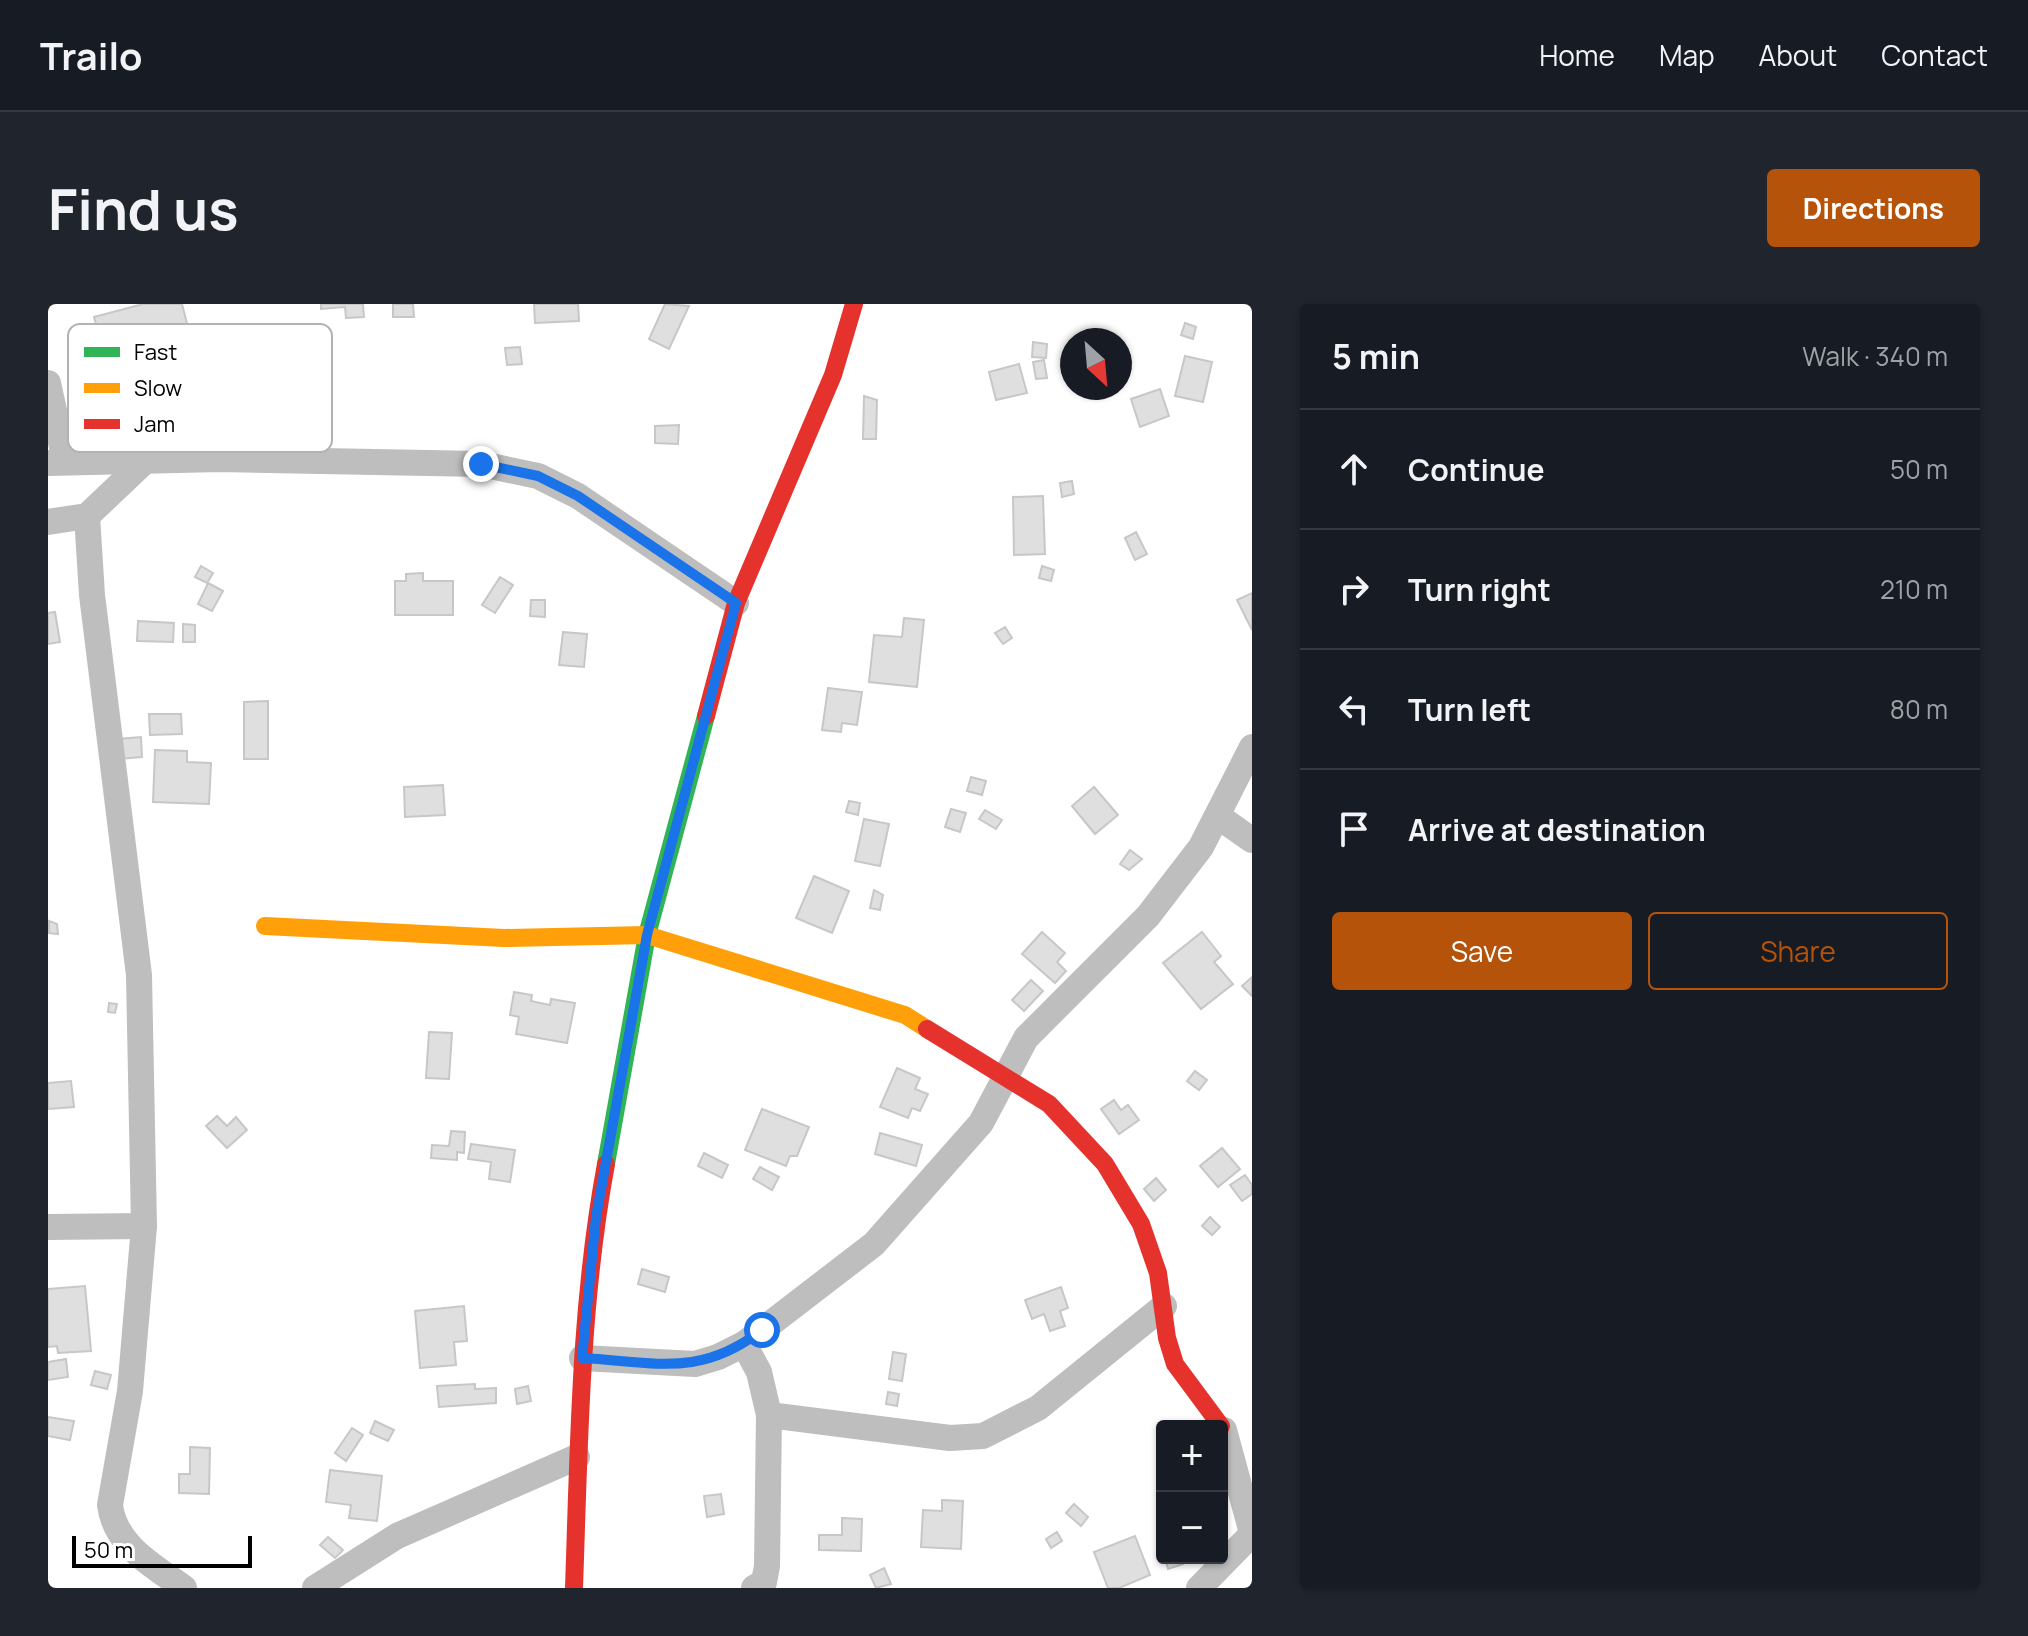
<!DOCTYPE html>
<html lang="en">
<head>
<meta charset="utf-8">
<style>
  :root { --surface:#171b24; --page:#20242c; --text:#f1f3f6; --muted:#9ea1a6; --line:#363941; --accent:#b45309 }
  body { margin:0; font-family:Manrope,sans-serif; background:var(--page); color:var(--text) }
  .controls { position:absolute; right:24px; bottom:24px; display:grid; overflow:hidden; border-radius:8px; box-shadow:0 2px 6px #0004 }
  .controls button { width:72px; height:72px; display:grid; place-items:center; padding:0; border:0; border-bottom:2px solid var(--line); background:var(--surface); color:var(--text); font:40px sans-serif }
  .compass { position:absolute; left:1012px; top:24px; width:72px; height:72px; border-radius:50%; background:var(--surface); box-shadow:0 2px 6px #0004; rotate:154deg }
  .scale { position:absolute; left:24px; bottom:20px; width:180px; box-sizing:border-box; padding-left:8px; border:4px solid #000; border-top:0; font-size:22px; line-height:28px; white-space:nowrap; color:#000; -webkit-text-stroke:6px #fff; paint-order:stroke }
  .stop { position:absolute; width:24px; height:24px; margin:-18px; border:6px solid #1a73e8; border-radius:50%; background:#fff }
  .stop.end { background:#1a73e8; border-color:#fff; box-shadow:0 2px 8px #0008 }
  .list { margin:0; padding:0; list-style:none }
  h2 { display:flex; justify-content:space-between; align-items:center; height:104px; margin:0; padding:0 32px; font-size:34px }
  h2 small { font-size:26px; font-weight:400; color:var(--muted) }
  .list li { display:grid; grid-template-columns:52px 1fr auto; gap:24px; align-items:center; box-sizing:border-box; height:120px; padding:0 32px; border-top:2px solid var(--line) }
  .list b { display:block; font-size:30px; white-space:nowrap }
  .list em { font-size:26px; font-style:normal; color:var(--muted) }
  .actions { display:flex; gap:16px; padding:24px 32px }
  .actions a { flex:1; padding:18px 0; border:2px solid var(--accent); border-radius:8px; text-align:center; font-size:28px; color:var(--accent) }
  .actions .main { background:var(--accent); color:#fff }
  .icon { flex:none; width:44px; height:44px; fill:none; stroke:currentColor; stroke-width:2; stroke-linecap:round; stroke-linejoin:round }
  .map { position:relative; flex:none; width:1204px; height:1284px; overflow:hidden; border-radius:8px }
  header { display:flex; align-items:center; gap:48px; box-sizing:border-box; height:112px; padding:0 40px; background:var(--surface); border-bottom:2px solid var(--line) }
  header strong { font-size:38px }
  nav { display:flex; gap:44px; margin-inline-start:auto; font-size:28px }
  .intro { display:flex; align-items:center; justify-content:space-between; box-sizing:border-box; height:192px; padding:0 48px }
  h1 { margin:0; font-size:56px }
  .button { padding:20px 36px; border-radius:8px; background:var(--accent); color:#fff; font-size:28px; font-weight:700 }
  main { display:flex; gap:48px; padding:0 48px }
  aside { flex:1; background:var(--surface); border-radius:8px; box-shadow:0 2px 6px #0004 }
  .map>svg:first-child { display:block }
</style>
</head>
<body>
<header>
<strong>Trailo</strong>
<nav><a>Home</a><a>Map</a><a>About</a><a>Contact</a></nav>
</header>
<div class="intro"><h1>Find us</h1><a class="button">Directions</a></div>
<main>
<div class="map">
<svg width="1204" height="1284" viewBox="0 0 1204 1284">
  <rect width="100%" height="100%" fill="#fff"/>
  <g fill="#dfdfdf" stroke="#c7c7c7" stroke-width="2">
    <polygon points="134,0 142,31 57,53 46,13 95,0"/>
    <polygon points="273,0 315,0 316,13 298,14 297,3 273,5"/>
    <polygon points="345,0 365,0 366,13 345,13"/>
    <polygon points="486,0 530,0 531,17 487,19"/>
    <polygon points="617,0 641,2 621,45 601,35"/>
    <polygon points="1137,19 1148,23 1145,35 1133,31"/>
    <polygon points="985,38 999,40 998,54 984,53"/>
    <polygon points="472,43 474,60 459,61 457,44"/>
    <polygon points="1137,52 1164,58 1155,98 1127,92"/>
    <polygon points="996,56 999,74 988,75 985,58"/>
    <polygon points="971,60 979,89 948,96 941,68"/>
    <polygon points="1112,85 1121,112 1092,123 1083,95"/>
    <polygon points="816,92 829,96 828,135 815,135"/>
    <polygon points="631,121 630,140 607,139 607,122"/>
    <polygon points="1024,177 1026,190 1014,193 1012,179"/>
    <polygon points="995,192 997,250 966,251 965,193"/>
    <polygon points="1088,228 1099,250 1087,256 1077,234"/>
    <polygon points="153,262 165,269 159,279 147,273"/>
    <polygon points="994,262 1006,266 1003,277 991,274"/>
    <polygon points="375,269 375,277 405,277 405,311 347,311 347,277 358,277 358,270"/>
    <polygon points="452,273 465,281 447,309 434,301"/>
    <polygon points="160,279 175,287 164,307 150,300"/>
    <polygon points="1204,289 1204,326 1189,296"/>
    <polygon points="483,296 497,296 497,313 482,312"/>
    <polygon points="7,308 12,338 0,340 0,309"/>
    <polygon points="856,314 876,316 869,383 821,378 826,331 854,333"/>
    <polygon points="90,317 126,319 125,338 89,337"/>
    <polygon points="135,320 147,321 147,338 135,338"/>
    <polygon points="957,323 964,334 955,340 947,329"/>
    <polygon points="515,328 539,330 536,363 511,361"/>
    <polygon points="780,384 814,388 809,421 794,419 793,428 774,426"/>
    <polygon points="220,397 220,455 196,455 196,398"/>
    <polygon points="101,410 133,410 134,430 102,431"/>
    <polygon points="93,433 94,453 71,455 69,435"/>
    <polygon points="107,446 139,447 139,458 163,459 161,500 105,498"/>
    <polygon points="923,473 938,477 934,491 919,487"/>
    <polygon points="395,481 397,511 357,513 356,483"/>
    <polygon points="1046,483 1070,511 1047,530 1024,502"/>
    <polygon points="801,497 812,499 810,511 798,508"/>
    <polygon points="903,505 918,509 912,528 897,523"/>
    <polygon points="937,506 954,516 948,525 931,515"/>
    <polygon points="816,515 841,520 832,562 807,557"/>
    <polygon points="1082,546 1094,555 1081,566 1072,560"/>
    <polygon points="766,572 801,587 784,629 748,614"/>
    <polygon points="826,586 835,591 832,606 822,604"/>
    <polygon points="1,617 9,620 10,630 1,629"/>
    <polygon points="994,628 1017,649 1009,658 1018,667 1007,679 974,650"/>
    <polygon points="1154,628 1173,652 1166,658 1185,680 1153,705 1115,659"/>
    <polygon points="1204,673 1204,692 1194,682"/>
    <polygon points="983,676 995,687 976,707 964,696"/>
    <polygon points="466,688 484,691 483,697 502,701 503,695 527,699 519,739 468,730 471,713 462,711"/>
    <polygon points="61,699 69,700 67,709 60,708"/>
    <polygon points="381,728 404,729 401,775 378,774"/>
    <polygon points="849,764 872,774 867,785 880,790 872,807 864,804 860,814 832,803"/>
    <polygon points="1147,767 1159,776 1151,786 1139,777"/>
    <polygon points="23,777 26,803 0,805 0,779"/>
    <polygon points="1066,796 1073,806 1080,801 1091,816 1071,830 1053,805"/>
    <polygon points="714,805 761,823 749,852 742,852 738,862 697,846"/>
    <polygon points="169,812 179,822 188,813 199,826 179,844 158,822"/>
    <polygon points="403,827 417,828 416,849 409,848 409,856 383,854 384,841 401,842"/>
    <polygon points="832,829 874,841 868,862 827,850"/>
    <polygon points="423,840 467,846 462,878 441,875 443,858 420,855"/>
    <polygon points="1174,844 1192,865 1170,883 1152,862"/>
    <polygon points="656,849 680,861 674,874 650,862"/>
    <polygon points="712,863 731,873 724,886 705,875"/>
    <polygon points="1197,871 1204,881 1204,890 1194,897 1182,881"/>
    <polygon points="1108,874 1118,886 1106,897 1096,885"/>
    <polygon points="1162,913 1172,923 1164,931 1154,922"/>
    <polygon points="594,965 621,973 617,988 590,980"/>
    <polygon points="37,982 43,1047 10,1049 9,1042 0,1043 0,985"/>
    <polygon points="1013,983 1020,1004 1012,1007 1017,1022 1002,1027 996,1010 984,1015 977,996"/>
    <polygon points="416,1002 419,1037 406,1038 408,1061 372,1064 367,1007"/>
    <polygon points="845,1048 858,1050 854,1077 841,1075"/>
    <polygon points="18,1055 20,1073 0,1076 0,1058"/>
    <polygon points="47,1067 63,1071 59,1085 43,1081"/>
    <polygon points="427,1080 427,1085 448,1084 448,1099 391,1103 389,1082"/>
    <polygon points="480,1082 483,1097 469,1100 467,1085"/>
    <polygon points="840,1088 851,1090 849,1102 838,1100"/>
    <polygon points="0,1113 26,1117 22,1136 0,1132"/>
    <polygon points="327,1117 346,1126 340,1137 322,1129"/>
    <polygon points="304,1124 315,1131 298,1157 287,1149"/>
    <polygon points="142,1143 162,1144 161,1190 131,1189 131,1170 142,1170"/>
    <polygon points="282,1166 334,1172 329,1217 301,1214 303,1201 278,1198"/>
    <polygon points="673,1190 676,1210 659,1213 656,1192"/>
    <polygon points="894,1196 915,1197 913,1245 873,1243 875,1206 894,1207"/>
    <polygon points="1026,1200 1040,1213 1033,1222 1018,1209"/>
    <polygon points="794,1214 814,1215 813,1247 771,1246 771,1231 794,1231"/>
    <polygon points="1009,1228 1014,1237 1003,1244 998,1235"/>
    <polygon points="1087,1232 1102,1271 1071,1284 1060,1284 1046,1248"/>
    <polygon points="280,1233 295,1246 287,1254 272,1241"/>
    <polygon points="1117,1254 1133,1254 1135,1260 1120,1265"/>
    <polygon points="836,1264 843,1280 828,1284 822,1271"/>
  </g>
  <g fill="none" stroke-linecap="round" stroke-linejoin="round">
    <g stroke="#bebebe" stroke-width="26">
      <polyline points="0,79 17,157"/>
      <polyline points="0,159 173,155 433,160 490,172 530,192 688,299"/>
      <path d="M39,212L44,291L91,671L96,922L82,1087L62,1201C67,1242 106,1262 136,1284"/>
      <polyline points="0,218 39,212 98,156"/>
      <polyline points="1171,513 1204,536"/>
      <polyline points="0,923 96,922"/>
      <polyline points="696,1040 711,1068 721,1111 902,1134 935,1132 990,1104 1116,1002"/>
      <polyline points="534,1054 647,1060 670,1053 696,1040 826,940 933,819 978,734 1100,612 1153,543 1204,443"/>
      <polyline points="1176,1126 1204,1229"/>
      <polyline points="267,1284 349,1232 529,1153"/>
      <polyline points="706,1284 716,1278 719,1262 721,1111"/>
      <polyline points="1151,1284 1204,1230"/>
    </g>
    <polyline stroke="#30b455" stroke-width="18" points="558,860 599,631 658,412"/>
    <polyline stroke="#ff9f0a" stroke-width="18" points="217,622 456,634 599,631 857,711 879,725"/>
    <g stroke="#e5322d" stroke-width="18">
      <polyline points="658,412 688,299 785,71 806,0"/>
      <polyline points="879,725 1001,800 1057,860 1093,920 1110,969 1119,1034 1127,1060 1173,1122"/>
      <path d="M526,1284C531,1142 532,1000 558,860"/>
    </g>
  </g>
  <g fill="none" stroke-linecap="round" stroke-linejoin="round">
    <path stroke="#1a73e8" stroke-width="10" d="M433,160L490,172L530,192L688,299L599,631L548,913L534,1054C608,1058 652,1074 714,1026"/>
  </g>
  <rect x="20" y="20" width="264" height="128" rx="12" fill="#fff" stroke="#b2b2b2" stroke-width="2"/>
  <rect x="36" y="43" width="36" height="10" fill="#30b455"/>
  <rect x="36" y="79" width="36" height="10" fill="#ff9f0a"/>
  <rect x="36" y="115" width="36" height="10" fill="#e5322d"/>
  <g font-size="22" fill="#000">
    <text x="86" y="56">Fast</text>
    <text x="86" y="92">Slow</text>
    <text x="86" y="128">Jam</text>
  </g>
</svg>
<div class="controls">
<button>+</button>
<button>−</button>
</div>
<svg class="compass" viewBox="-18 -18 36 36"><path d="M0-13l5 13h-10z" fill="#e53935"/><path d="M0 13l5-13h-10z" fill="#9ea1a6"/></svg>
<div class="scale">50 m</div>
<div class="stop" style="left:714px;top:1026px"></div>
<div class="stop end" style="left:433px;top:160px"></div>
</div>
<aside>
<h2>5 min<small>Walk · 340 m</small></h2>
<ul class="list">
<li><svg class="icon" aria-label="ahead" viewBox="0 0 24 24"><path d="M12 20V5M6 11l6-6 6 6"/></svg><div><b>Continue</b></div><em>50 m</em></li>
<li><svg class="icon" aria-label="right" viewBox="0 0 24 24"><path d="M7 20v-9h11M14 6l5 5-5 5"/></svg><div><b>Turn right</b></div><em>210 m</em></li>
<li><svg class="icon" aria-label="left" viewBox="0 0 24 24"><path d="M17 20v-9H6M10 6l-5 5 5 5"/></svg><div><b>Turn left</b></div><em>80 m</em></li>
<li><svg class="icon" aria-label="arrive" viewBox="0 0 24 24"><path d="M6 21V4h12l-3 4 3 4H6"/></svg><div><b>Arrive at destination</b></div></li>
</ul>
<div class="actions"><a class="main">Save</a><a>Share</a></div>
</aside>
</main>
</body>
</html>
